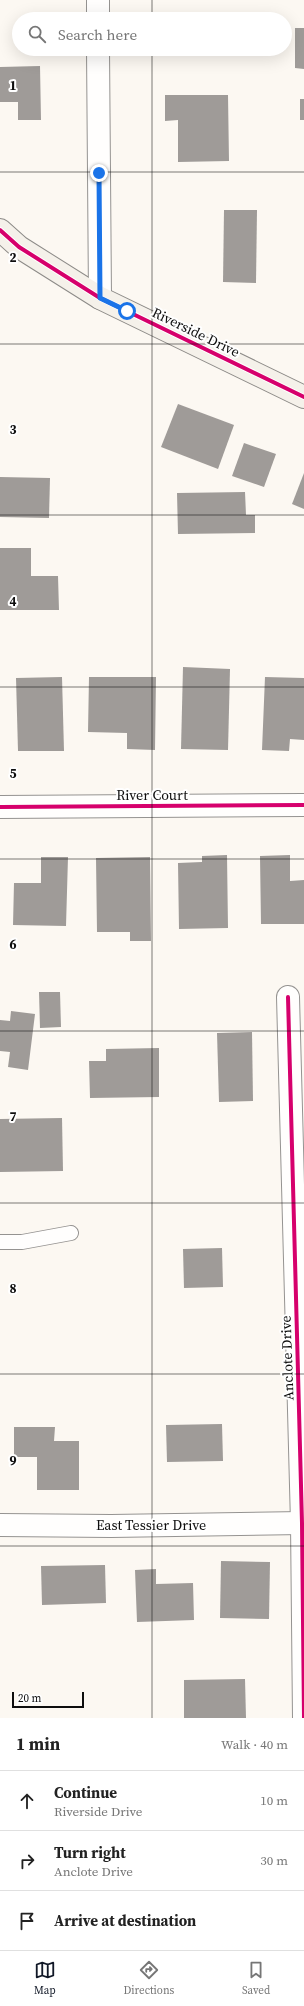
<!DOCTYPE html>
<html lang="en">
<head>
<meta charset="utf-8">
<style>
  :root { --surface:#fff; --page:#f6f6f6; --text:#222; --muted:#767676; --line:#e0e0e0; --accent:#111827 }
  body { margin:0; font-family:"Source Serif 4",serif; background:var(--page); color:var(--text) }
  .scale { position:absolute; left:12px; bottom:10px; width:72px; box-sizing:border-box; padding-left:4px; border:2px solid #0e0e0e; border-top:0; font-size:11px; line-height:14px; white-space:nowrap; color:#0e0e0e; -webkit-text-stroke:3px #fff; paint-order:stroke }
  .stop { position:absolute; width:12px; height:12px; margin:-9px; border:3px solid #1a73e8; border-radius:50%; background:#fff }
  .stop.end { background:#1a73e8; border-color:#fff; box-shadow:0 1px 4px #0008 }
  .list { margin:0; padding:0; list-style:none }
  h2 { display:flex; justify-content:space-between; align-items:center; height:52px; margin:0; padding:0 16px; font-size:17px }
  h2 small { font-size:13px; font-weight:400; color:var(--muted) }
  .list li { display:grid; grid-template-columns:26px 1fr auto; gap:12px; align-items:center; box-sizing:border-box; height:60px; padding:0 16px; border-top:1px solid var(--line) }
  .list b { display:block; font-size:15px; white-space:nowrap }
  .list p { margin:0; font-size:13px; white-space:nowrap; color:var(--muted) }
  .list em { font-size:13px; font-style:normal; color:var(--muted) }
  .icon { flex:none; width:22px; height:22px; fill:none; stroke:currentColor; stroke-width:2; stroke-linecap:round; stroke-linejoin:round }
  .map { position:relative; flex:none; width:304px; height:1718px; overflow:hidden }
  .search { position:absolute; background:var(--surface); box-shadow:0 4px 16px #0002; left:12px; right:12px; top:12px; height:44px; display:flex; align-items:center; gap:10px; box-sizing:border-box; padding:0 14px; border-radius:22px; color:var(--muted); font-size:15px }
  .sheet { height:232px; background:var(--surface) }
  nav { display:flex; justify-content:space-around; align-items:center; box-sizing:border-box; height:56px; border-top:1px solid var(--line); background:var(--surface); font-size:11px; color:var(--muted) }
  nav a { display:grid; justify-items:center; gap:2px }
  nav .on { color:var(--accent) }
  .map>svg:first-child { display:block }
</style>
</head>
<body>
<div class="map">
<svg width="304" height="1718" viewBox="0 0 304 1718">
  <rect width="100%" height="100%" fill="#fcf8f2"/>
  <g fill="#9f9b98">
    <polygon points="295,28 304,28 304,69 295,68"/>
    <polygon points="40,66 41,120 18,120 18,102 0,102 0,67"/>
    <polygon points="165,95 228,95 229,161 178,162 178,120 165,121"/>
    <rect x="300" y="99" width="4" height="21"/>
    <polygon points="224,210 257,210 256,283 223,282"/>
    <polygon points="178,404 234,425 218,469 161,447"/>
    <polygon points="244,443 276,454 264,487 232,476"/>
    <polygon points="304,473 304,509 292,504"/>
    <polygon points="0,477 50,478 49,518 0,517"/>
    <polygon points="245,492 246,515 255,515 255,533 178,534 177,493"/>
    <polygon points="0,548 31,548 31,576 58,576 59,610 0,610"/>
    <polygon points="183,667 230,669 228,750 181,749"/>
    <polygon points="62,677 64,751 18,751 16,678"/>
    <polygon points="89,677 156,677 155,750 127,749 127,733 88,732"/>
    <polygon points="265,677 304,678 304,740 290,739 289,751 262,750"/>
    <polygon points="227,855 228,928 179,929 178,863 202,862 202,856"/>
    <polygon points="290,855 290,881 304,880 304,924 261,924 260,856"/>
    <polygon points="41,857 68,857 66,926 13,925 14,883 41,883"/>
    <polygon points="150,857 151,941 130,941 130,932 97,932 96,858"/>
    <polygon points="39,992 60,992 61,1027 40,1028"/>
    <polygon points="11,1011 35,1014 28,1070 8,1067 10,1052 0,1051 0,1020 10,1021"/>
    <polygon points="252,1032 253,1101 219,1102 217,1033"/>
    <polygon points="159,1048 159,1097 90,1098 89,1061 106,1061 106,1049"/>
    <polygon points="62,1118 63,1171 0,1172 0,1119"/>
    <polygon points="222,1248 223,1287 184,1288 183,1249"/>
    <polygon points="222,1424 223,1461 167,1462 166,1425"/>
    <polygon points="14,1427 55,1427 54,1441 79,1441 79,1490 37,1490 37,1457 14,1457"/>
    <polygon points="221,1561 270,1562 269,1619 220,1618"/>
    <polygon points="105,1565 106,1603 42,1605 41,1566"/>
    <polygon points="156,1569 156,1584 193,1583 194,1620 137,1622 135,1570"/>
    <polygon points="245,1679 246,1718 184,1718 184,1680"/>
  </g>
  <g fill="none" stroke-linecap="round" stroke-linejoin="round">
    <g stroke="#959391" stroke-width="16">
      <polyline id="lane" points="0,1242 22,1242 71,1233"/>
    </g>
    <g stroke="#959391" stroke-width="24">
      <g id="street">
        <polyline points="98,0 98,19"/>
        <polyline points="98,49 100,298"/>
        <polyline points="0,807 304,805"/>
        <polyline points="288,997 302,1523 304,1718"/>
        <polyline points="0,1525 111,1526 302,1523"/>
      </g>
    </g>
    <g stroke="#8c8a87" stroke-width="24">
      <polyline id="secondary" points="0,230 19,247 100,298 304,397"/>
    </g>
    <use href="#lane" stroke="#fffefd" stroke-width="14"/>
    <use href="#street" stroke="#fffefd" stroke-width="22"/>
    <use href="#secondary" stroke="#f5f1ea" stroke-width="22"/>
    <g stroke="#fff" stroke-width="6">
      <g id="cycleway">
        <polyline points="0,230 19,247 100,298 304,397"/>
        <polyline points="0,807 304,805"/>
        <polyline points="288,997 302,1523 304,1718"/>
      </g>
    </g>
    <use href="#cycleway" stroke="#d6006c" stroke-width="4"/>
  </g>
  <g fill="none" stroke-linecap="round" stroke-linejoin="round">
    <polyline stroke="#1a73e8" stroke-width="5" points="99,173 100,298 127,311"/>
  </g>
  <path fill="none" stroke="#0e0e0e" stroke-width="1" stroke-opacity="0.55" d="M152,0V19M152,49V1718M0,172H304M0,344H304M0,515H304M0,687H304M0,859H304M0,1031H304M0,1203H304M0,1374H304M0,1546H304"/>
  <g text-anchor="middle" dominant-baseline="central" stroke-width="4" stroke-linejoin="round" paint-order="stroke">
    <g font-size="14" fill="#0e0e0e" stroke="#fff">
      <text transform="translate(196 332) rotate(26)">Riverside Drive</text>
      <text x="152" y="795">River Court</text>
      <text transform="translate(287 1358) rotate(-92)">Anclote Drive</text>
      <text x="151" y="1525">East Tessier Drive</text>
    </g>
  </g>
  <g font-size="13" text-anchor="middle" font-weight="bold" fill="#0e0e0e" stroke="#fff" stroke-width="4" stroke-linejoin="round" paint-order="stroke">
    <text x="13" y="90">1</text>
    <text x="13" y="262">2</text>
    <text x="13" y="434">3</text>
    <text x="13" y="606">4</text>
    <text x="13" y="778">5</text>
    <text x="13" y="949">6</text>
    <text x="13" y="1121">7</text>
    <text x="13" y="1293">8</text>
    <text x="13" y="1465">9</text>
  </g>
</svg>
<div class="scale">20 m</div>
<div class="stop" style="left:127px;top:311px"></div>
<div class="stop end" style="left:99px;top:173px"></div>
<div class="search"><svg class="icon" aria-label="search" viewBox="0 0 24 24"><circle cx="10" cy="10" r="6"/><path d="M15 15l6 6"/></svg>Search here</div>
</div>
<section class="sheet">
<h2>1 min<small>Walk · 40 m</small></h2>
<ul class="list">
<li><svg class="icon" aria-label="ahead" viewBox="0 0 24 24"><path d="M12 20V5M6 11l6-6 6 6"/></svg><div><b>Continue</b><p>Riverside Drive</p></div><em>10 m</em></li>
<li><svg class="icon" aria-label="right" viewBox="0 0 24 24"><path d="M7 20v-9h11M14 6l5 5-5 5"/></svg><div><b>Turn right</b><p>Anclote Drive</p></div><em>30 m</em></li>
<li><svg class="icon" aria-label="arrive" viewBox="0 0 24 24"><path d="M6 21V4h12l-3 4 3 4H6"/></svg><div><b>Arrive at destination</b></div></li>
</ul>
</section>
<nav>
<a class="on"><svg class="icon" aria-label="map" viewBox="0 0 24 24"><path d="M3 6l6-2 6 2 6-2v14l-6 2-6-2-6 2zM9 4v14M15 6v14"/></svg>Map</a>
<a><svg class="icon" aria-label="directions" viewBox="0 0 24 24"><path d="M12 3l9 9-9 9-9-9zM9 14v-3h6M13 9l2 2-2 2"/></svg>Directions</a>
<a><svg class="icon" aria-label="saved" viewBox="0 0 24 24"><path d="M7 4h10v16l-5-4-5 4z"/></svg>Saved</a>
</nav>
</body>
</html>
